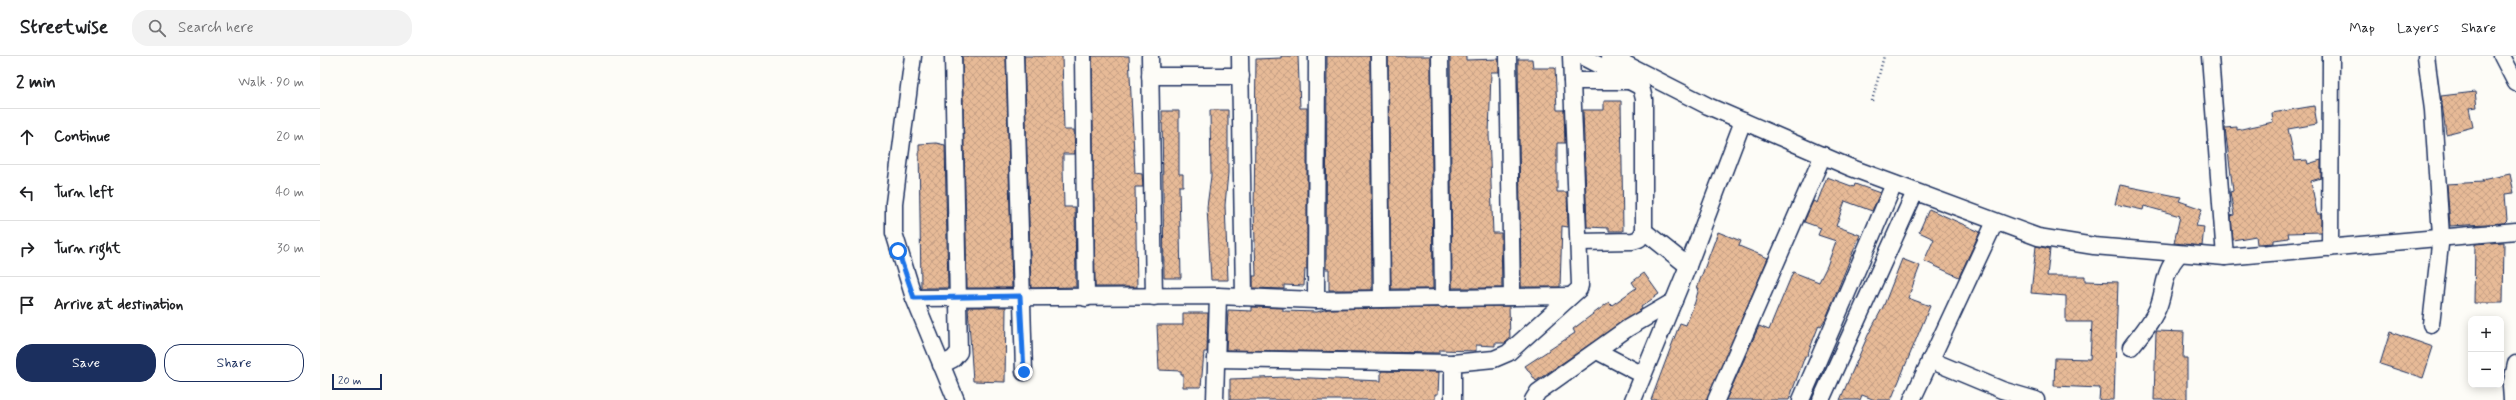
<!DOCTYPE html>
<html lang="en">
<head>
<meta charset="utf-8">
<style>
  :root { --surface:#fff; --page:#f2f2f2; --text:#202124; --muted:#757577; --line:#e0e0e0; --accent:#1b2f5e }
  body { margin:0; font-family:Mynerve,sans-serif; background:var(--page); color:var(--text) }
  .controls { position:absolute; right:12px; bottom:12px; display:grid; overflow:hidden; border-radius:8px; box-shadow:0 2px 10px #0003 }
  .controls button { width:36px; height:36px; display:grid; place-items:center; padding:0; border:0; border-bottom:1px solid var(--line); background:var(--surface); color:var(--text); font:20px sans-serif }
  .scale { position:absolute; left:12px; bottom:10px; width:50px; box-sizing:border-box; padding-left:4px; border:2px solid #1b2f5e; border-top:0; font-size:11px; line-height:14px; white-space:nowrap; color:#1b2f5e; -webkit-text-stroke:3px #fdfcf7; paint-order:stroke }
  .stop { position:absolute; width:12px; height:12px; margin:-9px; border:3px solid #1a73e8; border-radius:50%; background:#fff }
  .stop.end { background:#1a73e8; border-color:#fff; box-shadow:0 1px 4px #0008 }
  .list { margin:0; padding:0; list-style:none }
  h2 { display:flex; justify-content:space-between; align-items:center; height:52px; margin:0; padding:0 16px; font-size:17px }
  h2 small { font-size:13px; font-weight:400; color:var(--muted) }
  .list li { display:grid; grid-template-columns:26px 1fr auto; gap:12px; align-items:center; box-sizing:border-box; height:56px; padding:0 16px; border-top:1px solid var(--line) }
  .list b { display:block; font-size:15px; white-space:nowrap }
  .list em { font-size:13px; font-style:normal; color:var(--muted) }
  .actions { display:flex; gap:8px; padding:12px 16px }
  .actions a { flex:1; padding:9px 0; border:1px solid var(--accent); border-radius:16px; text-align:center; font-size:14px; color:var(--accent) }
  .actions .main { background:var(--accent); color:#fff }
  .icon { flex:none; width:22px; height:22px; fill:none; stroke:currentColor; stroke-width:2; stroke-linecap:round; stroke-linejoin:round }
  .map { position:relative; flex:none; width:2196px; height:344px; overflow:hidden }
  header { display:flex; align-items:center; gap:24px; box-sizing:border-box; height:56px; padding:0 20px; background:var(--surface); border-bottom:1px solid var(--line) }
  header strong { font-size:19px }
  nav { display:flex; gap:22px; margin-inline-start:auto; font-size:14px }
  .search { width:280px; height:36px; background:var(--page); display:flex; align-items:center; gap:10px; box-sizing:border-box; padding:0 14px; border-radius:16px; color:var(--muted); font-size:15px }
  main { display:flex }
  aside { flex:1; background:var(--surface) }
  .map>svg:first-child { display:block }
</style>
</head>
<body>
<header>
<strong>Streetwise</strong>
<div class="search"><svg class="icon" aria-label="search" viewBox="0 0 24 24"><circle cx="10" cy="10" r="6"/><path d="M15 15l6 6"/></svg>Search here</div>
<nav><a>Map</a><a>Layers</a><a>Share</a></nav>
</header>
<main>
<aside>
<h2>2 min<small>Walk · 90 m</small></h2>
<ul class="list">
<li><svg class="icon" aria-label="ahead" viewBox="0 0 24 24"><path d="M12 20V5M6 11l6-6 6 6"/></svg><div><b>Continue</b></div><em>20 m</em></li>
<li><svg class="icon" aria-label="left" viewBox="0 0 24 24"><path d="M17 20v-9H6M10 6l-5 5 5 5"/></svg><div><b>Turn left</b></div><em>40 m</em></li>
<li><svg class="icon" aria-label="right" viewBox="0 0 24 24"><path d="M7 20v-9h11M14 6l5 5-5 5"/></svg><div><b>Turn right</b></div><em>30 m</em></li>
<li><svg class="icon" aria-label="arrive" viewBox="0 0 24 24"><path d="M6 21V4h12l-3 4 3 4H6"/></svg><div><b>Arrive at destination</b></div></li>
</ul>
<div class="actions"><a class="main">Save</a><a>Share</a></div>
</aside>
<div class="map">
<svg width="2196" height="344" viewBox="0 0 2196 344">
  <defs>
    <pattern id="building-cross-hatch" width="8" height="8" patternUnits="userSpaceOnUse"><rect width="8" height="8" fill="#e7ba97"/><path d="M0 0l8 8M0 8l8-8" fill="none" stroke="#c6a085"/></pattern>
  </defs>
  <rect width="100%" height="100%" fill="#fdfcf7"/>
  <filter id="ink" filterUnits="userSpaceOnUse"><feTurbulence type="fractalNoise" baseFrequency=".025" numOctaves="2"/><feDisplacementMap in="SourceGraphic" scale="8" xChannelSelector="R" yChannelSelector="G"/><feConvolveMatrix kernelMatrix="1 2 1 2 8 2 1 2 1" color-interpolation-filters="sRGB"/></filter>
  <g filter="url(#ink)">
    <g fill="url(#building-cross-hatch)" stroke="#1b2f5e">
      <polygon points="642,0 686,0 692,232 647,232"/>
      <polygon points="704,0 742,0 744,74 754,74 755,98 743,98 743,112 744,151 755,151 756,231 711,232"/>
      <polygon points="772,0 809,0 815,117 822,118 823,131 815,131 817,231 775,231"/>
      <polygon points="961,0 978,0 980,52 987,52 987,213 985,213 984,230 964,229 964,233 933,232 933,220 936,220 934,154 936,3 961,2"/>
      <polygon points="1007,0 1050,0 1052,234 1009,234 1009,213 1006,213"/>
      <polygon points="1068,0 1111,0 1113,233 1071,233"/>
      <polygon points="1130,0 1146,0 1146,4 1179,3 1179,16 1171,16 1169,79 1173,177 1181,177 1182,232 1132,232"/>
      <polygon points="1198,3 1212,3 1213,12 1235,12 1237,54 1244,54 1245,87 1237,87 1237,136 1247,136 1248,171 1242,170 1240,231 1201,231"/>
      <polygon points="2155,36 2157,51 2149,52 2153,71 2126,78 2121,40"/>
      <polygon points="1284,45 1301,45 1303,175 1289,175 1289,172 1267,171 1263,54 1284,54"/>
      <polygon points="1994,50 1997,68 1968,73 1975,105 1987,104 1988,108 2001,104 2001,122 1991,125 1997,158 2001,158 2001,176 1968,177 1969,182 1954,184 1954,187 1937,188 1936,180 1913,184 1911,160 1914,159 1910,136 1913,135 1905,72 1917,71 1917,74 1953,66 1952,57"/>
      <polygon points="890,54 908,54 908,117 905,149 908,224 891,224 887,151 891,120"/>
      <polygon points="842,55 859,55 859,118 863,118 863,130 859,130 861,222 844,222"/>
      <polygon points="616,87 625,89 628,232 601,232 599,88"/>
      <polygon points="2190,118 2194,137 2185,138 2187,164 2184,167 2130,170 2127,128 2163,126 2162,124"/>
      <polygon points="1507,121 1534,131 1535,128 1560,137 1552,155 1525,145 1516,170 1540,179 1506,262 1501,270 1499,269 1487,300 1485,300 1469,344 1406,344 1439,270 1449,274 1473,216 1499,226 1507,210 1516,185 1498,179 1501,172 1484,166 1493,145 1497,147"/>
      <polygon points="1800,129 1861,141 1859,145 1882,153 1876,170 1884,171 1882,190 1854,187 1860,160 1824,150 1823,154 1795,148"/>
      <polygon points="1609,153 1660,176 1639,221 1604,205 1614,183 1599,176"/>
      <polygon points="1398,176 1421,185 1419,190 1448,202 1387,344 1331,344 1360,267 1366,269 1375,246 1379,232 1377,232"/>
      <polygon points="2184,186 2183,247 2154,247 2155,188"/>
      <polygon points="1716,190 1730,193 1727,220 1765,220 1765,225 1798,226 1794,344 1779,344 1780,332 1734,330 1735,302 1770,303 1772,266 1746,266 1746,240 1711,237"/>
      <polygon points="1582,203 1600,210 1588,242 1610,250 1571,344 1555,344 1542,339 1540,344 1520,344 1548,279 1564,249"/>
      <polygon points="1324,217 1339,238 1321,251 1322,253 1216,325 1205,310 1255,277 1253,273 1289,246 1292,249 1316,232 1312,226"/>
      <polygon points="1189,250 1190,283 1185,287 1175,287 1175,290 1156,289 1156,295 1119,294 1119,297 906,294 908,254 932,255 932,251 963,252 963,255 997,256 1008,253"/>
      <polygon points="648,251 686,251 685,326 653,325"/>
      <polygon points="863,257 888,257 887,296 884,296 881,331 863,331 863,318 861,318 861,315 839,314 837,269 863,269"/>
      <polygon points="1836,275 1864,276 1863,302 1867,302 1867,344 1834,344"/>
      <polygon points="2070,276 2113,291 2103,322 2060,308"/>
      <polygon points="1061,315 1119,316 1118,338 1115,338 1115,344 910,344 910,323 968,321 1061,325"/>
    </g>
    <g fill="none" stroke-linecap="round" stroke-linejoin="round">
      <g stroke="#1b2f5e" stroke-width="19">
        <g id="minor">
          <polyline points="593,0 574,147 574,177 594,242 636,344"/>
          <polyline points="695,0 704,316"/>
          <polyline points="763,0 766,242"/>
          <polyline points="830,0 834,241"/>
          <polyline points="920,0 924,241"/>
          <polyline points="1059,0 1062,243"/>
          <polyline points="1120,0 1123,243"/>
          <polyline points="1188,0 1192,241"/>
          <polyline points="1290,0 1388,50 1529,111 1718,181 1774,190 1905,201 2196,175"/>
          <polyline points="1890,0 1905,201"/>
          <polyline points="2106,0 2113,54 2121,180 2111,268"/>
          <polyline points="2182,0 2196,27"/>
          <polyline points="830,20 921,20"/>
          <polyline points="1252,25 1307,25"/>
          <polyline points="1324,175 1368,210"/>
          <polyline points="1260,186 1313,185 1319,183 1324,175 1324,43 1321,31 1261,0"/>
          <polyline points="2010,192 2011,0"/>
          <polyline points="594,242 898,240 996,244 1251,240"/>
          <polyline points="996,244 997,0"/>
          <path d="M1811,291C1821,278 1833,265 1839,249C1846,228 1843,217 1859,198"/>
          <polyline points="1277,295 1323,319"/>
          <polyline points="896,303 1133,307"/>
          <polyline points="1610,304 1682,334 1716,344"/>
          <polyline points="621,309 633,303 639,296 633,0"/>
          <polyline points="895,344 898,240"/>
          <polyline points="1133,344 1133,307 1174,303 1188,297 1259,233 1260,229 1251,0"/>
          <polyline points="1213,344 1218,336 1308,272 1354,245"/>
          <polyline points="1313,344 1368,210 1423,65"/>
          <polyline points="1396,344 1503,99"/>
          <polyline points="1481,344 1574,128"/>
          <polyline points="1501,344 1595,136"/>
          <polyline points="1592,344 1675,166"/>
          <polyline points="2192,344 2191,330 2196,308"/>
        </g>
      </g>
      <polyline stroke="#1b2f5e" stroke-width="2.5" stroke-dasharray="1 3" stroke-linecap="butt" points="1552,45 1564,0"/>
      <use href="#minor" stroke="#fdfcf7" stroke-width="16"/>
    </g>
  </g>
  <g fill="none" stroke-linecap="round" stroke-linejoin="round" filter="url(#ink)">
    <polyline stroke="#1a73e8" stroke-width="5" points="578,195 594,242 700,240 704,316"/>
  </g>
</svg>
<div class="controls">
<button>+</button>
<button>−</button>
</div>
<div class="scale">20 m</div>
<div class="stop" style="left:578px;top:195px"></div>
<div class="stop end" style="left:704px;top:316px"></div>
</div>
</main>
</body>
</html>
